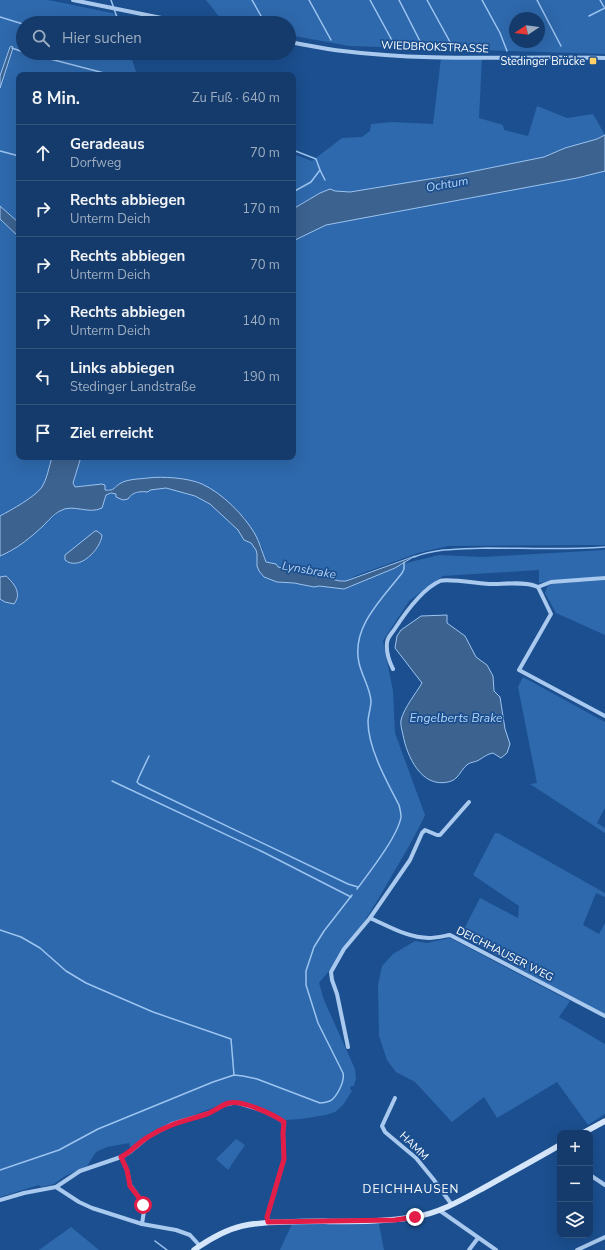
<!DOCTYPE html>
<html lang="de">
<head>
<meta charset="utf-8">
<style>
  :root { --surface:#143b6b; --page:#1d4271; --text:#f1f3f6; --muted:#9dadc1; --line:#33557e }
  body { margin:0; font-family:"Nunito Sans",sans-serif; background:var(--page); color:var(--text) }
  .controls { position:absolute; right:12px; bottom:12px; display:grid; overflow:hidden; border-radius:8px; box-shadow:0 4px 16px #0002 }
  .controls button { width:36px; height:36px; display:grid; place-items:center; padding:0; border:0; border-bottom:1px solid var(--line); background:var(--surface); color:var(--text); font:20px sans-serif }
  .compass { position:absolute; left:509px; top:12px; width:36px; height:36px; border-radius:50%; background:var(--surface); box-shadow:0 4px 16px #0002; rotate:257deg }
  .stop { position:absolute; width:12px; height:12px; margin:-9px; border:3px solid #e11d48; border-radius:50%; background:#fff }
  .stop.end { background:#e11d48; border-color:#fff; box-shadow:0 1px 4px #0008 }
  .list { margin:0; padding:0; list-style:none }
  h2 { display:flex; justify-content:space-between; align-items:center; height:52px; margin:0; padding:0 16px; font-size:17px }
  h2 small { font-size:13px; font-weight:400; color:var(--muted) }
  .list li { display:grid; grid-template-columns:26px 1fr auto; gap:12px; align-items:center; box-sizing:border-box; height:56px; padding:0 16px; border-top:1px solid var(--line) }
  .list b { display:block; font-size:15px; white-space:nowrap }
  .list p { margin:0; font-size:13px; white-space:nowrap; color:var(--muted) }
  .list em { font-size:13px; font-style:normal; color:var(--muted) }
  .icon { flex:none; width:22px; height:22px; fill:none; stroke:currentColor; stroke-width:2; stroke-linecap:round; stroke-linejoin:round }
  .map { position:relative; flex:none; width:605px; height:1250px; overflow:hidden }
  .search { position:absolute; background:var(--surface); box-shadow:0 4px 16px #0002; left:16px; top:16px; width:280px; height:44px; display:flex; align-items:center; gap:10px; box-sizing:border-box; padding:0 14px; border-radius:22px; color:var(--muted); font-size:15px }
  .panel { position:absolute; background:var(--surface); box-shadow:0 4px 16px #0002; left:16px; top:72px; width:280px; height:388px; border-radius:8px }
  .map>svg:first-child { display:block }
</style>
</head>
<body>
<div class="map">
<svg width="605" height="1250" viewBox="0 0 605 1250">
  <rect width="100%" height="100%" fill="#1b4f8f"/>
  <g fill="#2e69ad" fill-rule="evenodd">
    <polygon points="0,0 48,0 117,14 120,23 23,23 23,53 130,53 137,75 19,75 19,223 0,206"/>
    <path d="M206,0H605V54L349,46L289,35V23H224ZM515,18H539V42H515Z"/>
    <polygon points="441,58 482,58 479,118 503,125 504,130 528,136 537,106 567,118 593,114 605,135 597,139 565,148 544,157 460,174 350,192 335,191 320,193 293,209 293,154 312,161 342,138 362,137 370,131 371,124 393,122 433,124"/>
    <polygon points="605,171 605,545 448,546 418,553 355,576 346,581 340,581 278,567 276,564 266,562 263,555 263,549 254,533 244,517 166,477 132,481 115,489 105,490 102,484 75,487 73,483 81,457 293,457 293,241 326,225 342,221 577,178"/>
    <path d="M0,219L19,237V457H52C49,467 47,479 42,487C35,497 11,510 0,516Z"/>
    <path d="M166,488L195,496L210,504L238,530L244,540L251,543L256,550L257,554V560L277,582L294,583L314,587L319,586L344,589L353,586L356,583L406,563L439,555L483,557L605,550V576L539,583V570L443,576L409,601L383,641L393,691L395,733L425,815C415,837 402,858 390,879C369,915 347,951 319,983L324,1000L355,1069L356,1078L354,1086H351L350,1089L352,1091L343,1105L335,1112L326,1115L301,1119L284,1120L276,1115L245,1103L231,1101L177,1121L131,1149L129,1143L107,1147L96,1152L87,1166L65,1176L54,1184L41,1187L39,1185L0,1197V599L5,602L6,576L0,577V556L10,552L28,539L60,511L72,507L84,510L102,508L106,495C114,492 121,495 129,495C137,494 138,490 148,492L149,490Z"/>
    <polygon points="605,580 605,635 556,613 545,593 547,587 551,584"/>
    <polygon points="523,677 605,722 605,808 597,823 605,828 605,833 530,784 537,783 518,687"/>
    <polygon points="495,833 498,833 605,893 605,897 596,893 583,925 599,934 605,923 605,1015 572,998 461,935 480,898 518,918 519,906 473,875"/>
    <polygon points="450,938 570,1001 559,1017 605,1044 605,1114 588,1125 557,1082 497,1118 484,1097 452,1122 415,1082 396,1072 387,1060 379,1036 378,985 382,966 393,954 415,941 427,943"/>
    <polygon points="236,1139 245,1145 228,1170 216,1159"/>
    <polygon points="292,1224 379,1224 384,1250 280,1250"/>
    <polygon points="71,1227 99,1250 39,1250"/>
  </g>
  <g fill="#3c6290" stroke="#9cc4f0">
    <polygon points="12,46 13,48 0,88 0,76 10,47"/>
    <polygon points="605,135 605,171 577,178 342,222 326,225 293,241 293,209 320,193 330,189 335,191 350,192 460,174 544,157 565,148 597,139"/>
    <polygon points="0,206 19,223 19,237 0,219"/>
    <path d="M52,457H81L73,483L75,487L102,484L105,485V490C116,491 113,487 121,483C128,479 140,479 148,478C162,476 189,478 202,484C222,493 244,515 255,534C260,543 262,552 266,562L276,564L278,567L340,581H346L415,556L395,568L344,589L319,586L314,587L294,583L277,582L264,577L259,571L257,566V554L256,550L251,543L244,540L238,530L210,504L195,496L166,488L150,490L148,492C140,491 132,492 128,499L123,500L116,497V494L111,493L106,495L102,508C88,515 73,503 60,511C54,514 48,521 43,526C30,538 17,549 0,556V516C11,510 35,497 42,487C47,479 49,467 52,457Z"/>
    <path d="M95,531H97L102,535C101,549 79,572 65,560V555Z"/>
    <path d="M6,576C15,584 22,594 14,604L5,602L0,599V577Z"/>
    <path d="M447,615V623L465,636L476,657L487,665L493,676L494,691L500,697L505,729L510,744L507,753L501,758L493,753C487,754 484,757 479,760C476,762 471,762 468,764C460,770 459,780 448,782C421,788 407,756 403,735C402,730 400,724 401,720C404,708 416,693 422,683L395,648L397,636L401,630L421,616Z"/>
  </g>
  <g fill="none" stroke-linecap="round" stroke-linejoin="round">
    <g stroke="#9cc4f0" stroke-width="1.5">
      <polyline points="111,0 119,23"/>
      <polyline points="252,0 265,23"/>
      <polyline points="309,0 331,40"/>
      <polyline points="370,0 394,44"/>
      <polyline points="399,0 423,47"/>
      <polyline points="427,0 455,51"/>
      <polyline points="482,0 500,33 507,51"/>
      <polyline points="537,0 561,46"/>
      <polyline points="600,0 604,7"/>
      <polyline points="589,16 605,8"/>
      <polyline points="0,17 23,24"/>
      <polyline points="12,48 23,52"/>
      <polyline points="27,53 104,73 136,75"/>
      <polyline points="293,150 316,159 320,170 325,180"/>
      <polyline points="0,151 19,156"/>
      <polyline points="293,192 311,182 320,170"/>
      <path d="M414,557C437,548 462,549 486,548C526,548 565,550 605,547"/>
      <polyline points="149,756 139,777 137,782 139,784 348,884 358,887"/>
      <polyline points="112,781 263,852 351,897"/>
      <path d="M357,889C369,873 398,836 401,817C401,812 400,809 399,805C387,782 368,748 368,722C368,715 371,708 371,701C370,688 362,676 359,663C351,627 382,599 402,573L404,569V562"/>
      <polyline points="0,930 21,937 40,948 66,971 86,983 153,1012 231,1039 234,1075"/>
      <path d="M0,1170L59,1150L98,1129L213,1082L234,1075L243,1076L257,1079L320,1103C323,1103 327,1102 330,1101C337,1097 345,1081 343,1073L318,1023L306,985V971L314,947L324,931L352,895"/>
      <polyline points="155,1241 167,1250"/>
    </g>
    <g stroke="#a9c9ee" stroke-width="4">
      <polyline points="73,0 186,23"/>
      <path d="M289,42C307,45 325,49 343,51C430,62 518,56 605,58"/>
      <polyline points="538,587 551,614 519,670 605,716"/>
      <path d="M393,669C389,661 386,652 387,643C387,638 392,633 394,630C405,613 422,589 440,581C447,578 482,584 492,584C504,584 528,581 538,587L551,582L605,578"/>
      <path d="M370,918C388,926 408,938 429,938C436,938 444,936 450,935L605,1016"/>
      <polyline points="348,1047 337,994 332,980 331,972 344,949 370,918 410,860 422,833 425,830 437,835 440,835 469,802"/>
      <polyline points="395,1098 382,1126 385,1132 416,1158 434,1180 452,1205"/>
      <polyline points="560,1155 560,1156"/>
      <polyline points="121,1157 127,1170 130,1185 140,1199 143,1205 144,1211 142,1224"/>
      <polyline points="590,1175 605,1185"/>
      <polyline points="56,1187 79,1202 92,1208 142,1224 176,1230 190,1235 200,1246"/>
      <polyline points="0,1200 24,1193 56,1187 80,1171 121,1157 130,1152 148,1137 172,1124 209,1113 224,1105 232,1103 238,1103 261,1110 278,1118 284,1122 283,1133 284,1159 267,1217 268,1222"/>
      <polyline points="439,1210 496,1250"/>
      <polyline points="469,1250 478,1238"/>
      <polyline points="577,1250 605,1237"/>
    </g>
    <g stroke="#d6e6fa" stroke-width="5.5">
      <polyline points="583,1133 605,1121"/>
      <path d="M194,1250C208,1240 225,1230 242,1226C256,1223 270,1222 284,1222C327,1220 372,1224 414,1217C441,1213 465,1198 489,1185C512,1172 536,1159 560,1145"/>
    </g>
  </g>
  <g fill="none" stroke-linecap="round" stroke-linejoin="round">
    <path stroke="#e11d48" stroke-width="5" d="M143,1205L140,1199L130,1186L127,1170L121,1157C131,1152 138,1143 148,1137C168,1124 185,1121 207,1114C215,1111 221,1105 229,1103C242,1100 273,1114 284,1122L283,1133L284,1159L267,1217L268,1222L395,1220L415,1217"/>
  </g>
  <rect fill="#ffd166" stroke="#1b4f8f" stroke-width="1.5" x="589" y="57" width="8" height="8" rx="2"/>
  <g text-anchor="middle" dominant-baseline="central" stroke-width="3.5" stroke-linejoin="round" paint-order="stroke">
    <g font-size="11" fill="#fff" stroke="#1b4f8f">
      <text transform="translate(435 47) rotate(2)">WIEDBROKSTRASSE</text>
      <text transform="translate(505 954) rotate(27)">DEICHHAUSER WEG</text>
      <text transform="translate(414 1146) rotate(44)">HAMM</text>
    </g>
    <g font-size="11" fill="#fff" stroke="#1b4f8f" text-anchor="end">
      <text x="585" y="61">Stedinger Brücke</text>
    </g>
    <g font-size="12" font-style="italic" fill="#b5d3f5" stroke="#1b4f8f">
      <text transform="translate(447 184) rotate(-10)">Ochtum</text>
      <text transform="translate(309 570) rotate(10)">Lynsbrake</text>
      <text x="456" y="718">Engelberts Brake</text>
    </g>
    <g font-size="12" letter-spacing="1" fill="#fff" stroke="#1b4f8f">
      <text x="411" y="1189">DEICHHAUSEN</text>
    </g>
  </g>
</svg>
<div class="controls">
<button>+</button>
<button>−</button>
<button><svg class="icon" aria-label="layers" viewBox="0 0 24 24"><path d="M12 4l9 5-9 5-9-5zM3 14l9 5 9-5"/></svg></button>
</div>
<svg class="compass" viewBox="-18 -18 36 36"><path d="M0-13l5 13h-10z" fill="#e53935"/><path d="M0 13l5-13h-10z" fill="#9dadc1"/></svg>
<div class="stop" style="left:143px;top:1205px"></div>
<div class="stop end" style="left:415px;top:1217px"></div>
<div class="search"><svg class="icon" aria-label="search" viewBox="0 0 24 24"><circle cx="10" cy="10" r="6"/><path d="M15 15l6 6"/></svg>Hier suchen</div>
<section class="panel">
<h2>8 Min.<small>Zu Fuß · 640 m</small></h2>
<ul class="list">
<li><svg class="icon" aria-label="ahead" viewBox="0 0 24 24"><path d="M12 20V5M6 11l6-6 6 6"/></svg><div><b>Geradeaus</b><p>Dorfweg</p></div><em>70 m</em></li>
<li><svg class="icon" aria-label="right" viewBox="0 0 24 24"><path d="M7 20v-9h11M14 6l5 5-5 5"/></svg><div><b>Rechts abbiegen</b><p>Unterm Deich</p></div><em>170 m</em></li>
<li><svg class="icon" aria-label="right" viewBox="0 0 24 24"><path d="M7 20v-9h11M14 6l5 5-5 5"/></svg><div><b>Rechts abbiegen</b><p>Unterm Deich</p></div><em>70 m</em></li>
<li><svg class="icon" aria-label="right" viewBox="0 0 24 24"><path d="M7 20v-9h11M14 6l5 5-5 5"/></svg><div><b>Rechts abbiegen</b><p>Unterm Deich</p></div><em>140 m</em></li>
<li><svg class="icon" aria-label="left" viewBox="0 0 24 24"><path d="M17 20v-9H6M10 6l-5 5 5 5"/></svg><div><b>Links abbiegen</b><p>Stedinger Landstraße</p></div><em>190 m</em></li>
<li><svg class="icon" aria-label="arrive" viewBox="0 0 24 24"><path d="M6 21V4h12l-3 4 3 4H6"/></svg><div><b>Ziel erreicht</b></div></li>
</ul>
</section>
</div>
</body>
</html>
